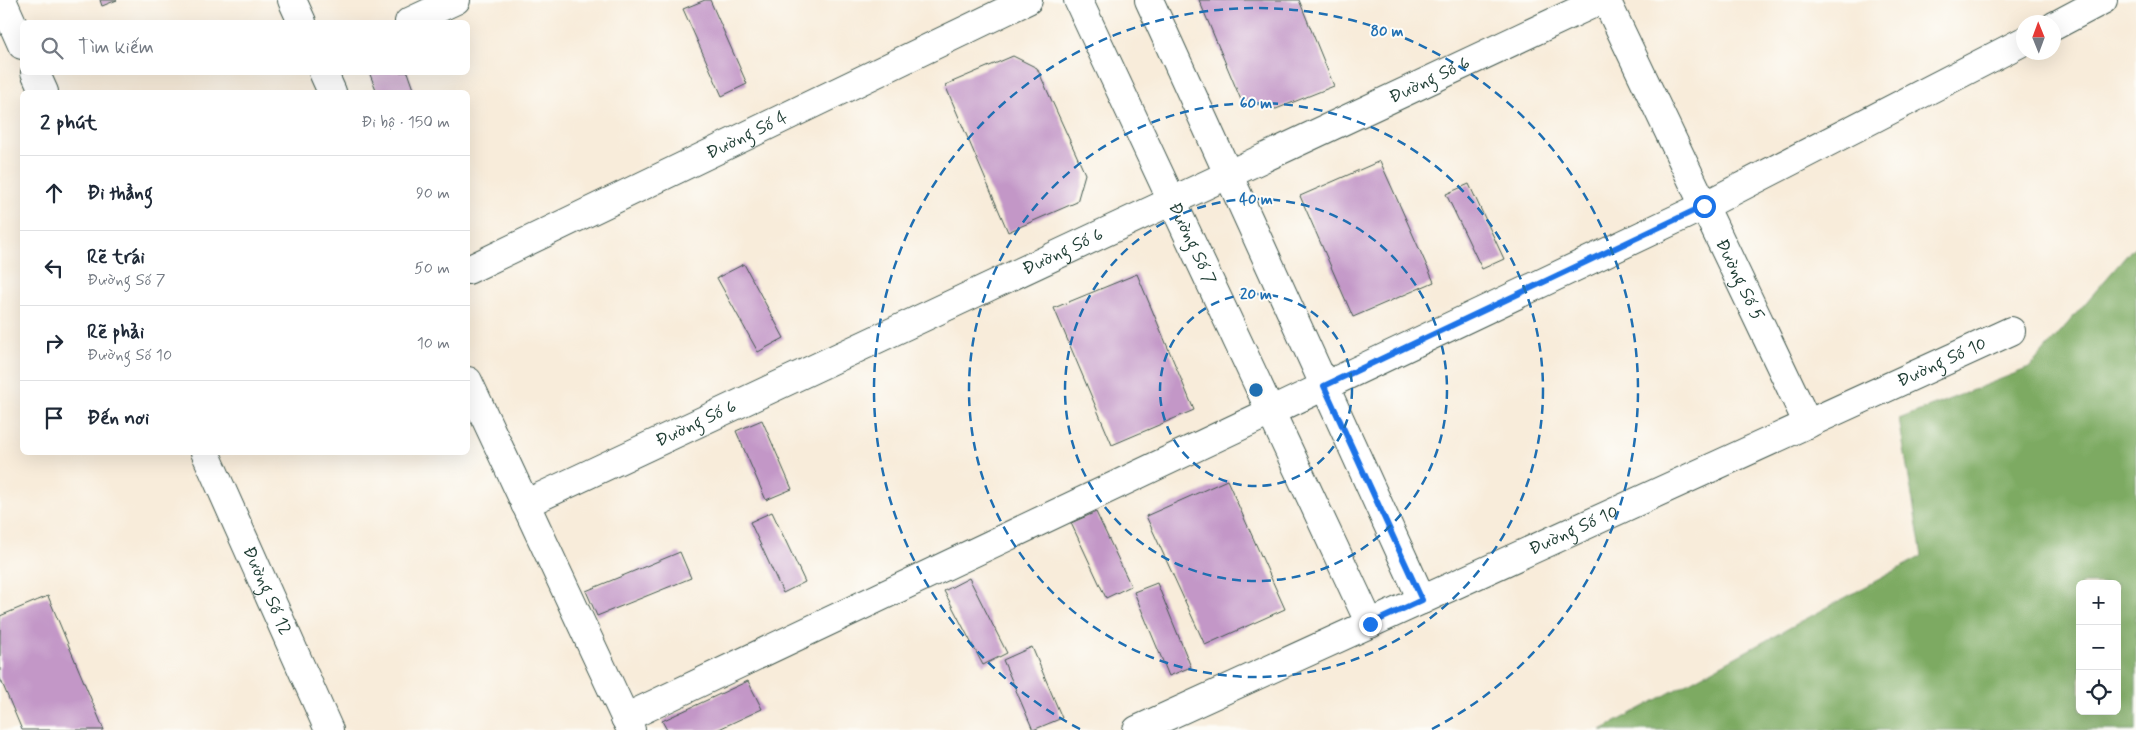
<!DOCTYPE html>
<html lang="vi">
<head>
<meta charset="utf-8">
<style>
  :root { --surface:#fff; --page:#f6f6f7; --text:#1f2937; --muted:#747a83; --line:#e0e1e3 }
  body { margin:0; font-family:Mynerve,sans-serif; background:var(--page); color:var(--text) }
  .controls { position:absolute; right:15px; bottom:15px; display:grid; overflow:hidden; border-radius:8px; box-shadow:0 5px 20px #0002 }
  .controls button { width:45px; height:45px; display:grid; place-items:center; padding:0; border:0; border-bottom:1px solid var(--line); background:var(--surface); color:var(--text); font:25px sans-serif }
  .compass { position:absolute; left:2016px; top:15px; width:45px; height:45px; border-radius:50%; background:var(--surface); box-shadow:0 5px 20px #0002; rotate:359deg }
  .stop { position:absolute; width:15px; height:15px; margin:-11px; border:4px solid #1a73e8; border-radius:50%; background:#fff }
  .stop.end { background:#1a73e8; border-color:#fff; box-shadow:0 1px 5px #0008 }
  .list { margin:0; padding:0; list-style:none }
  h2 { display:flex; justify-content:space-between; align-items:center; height:65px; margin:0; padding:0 20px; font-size:21px }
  h2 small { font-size:16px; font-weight:400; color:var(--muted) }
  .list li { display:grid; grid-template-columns:32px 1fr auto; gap:15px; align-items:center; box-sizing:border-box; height:75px; padding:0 20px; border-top:1px solid var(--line) }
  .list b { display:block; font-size:19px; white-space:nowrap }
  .list p { margin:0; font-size:16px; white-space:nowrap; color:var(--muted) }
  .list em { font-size:16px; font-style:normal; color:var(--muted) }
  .icon { flex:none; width:28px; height:28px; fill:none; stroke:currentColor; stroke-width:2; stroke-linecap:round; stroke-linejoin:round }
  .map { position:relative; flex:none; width:2136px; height:730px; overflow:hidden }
  .search { position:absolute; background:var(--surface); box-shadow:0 5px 20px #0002; left:20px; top:20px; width:450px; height:55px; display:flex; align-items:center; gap:12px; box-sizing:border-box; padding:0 18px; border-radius:8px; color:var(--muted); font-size:19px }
  .panel { position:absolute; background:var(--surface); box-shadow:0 5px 20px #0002; left:20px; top:90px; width:450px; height:365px; border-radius:8px }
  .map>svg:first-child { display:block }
</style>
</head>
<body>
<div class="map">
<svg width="2136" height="730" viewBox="0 0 2136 730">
  <rect width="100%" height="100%" fill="#fdfcf7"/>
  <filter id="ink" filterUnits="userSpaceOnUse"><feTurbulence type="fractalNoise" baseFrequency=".02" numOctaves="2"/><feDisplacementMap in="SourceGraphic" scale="10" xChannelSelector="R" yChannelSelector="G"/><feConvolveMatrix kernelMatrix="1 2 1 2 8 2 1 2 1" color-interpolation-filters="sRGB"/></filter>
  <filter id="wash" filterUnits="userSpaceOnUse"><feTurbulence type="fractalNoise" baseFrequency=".0096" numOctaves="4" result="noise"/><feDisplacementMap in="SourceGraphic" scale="20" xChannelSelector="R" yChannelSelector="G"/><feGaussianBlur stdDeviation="1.12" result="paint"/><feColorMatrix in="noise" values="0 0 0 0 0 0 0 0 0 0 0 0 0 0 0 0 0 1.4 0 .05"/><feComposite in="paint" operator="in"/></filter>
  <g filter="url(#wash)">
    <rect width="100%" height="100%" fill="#f8ecda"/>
    <path fill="#7daa62" stroke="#4e744b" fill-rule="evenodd" d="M2133,248H2136V730H1601L1922,556L1899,419L2029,368ZM2080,584H2117V711H2080Z"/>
    <g id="blocks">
      <g fill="#c397c7">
        <polygon points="100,0 117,0 102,6"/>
        <polygon points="705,0 710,0 747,84 722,96 683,9"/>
        <polygon points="1199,0 1299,0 1334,86 1276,109 1241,100"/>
        <polygon points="1013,56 1037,68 1085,174 1077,202 1008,232 945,85"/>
        <polygon points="369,72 408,72 415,92 377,92"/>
        <polygon points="1380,161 1434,282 1353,317 1300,196"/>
        <polygon points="1469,184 1504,259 1482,269 1446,194"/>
        <polygon points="744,264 784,338 758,352 717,278"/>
        <polygon points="1137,274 1194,410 1112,445 1054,308"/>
        <polygon points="762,420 792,489 766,500 736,431"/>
        <polygon points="1227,480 1285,609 1205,645 1146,516"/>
        <polygon points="772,512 805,582 783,593 750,522"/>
        <polygon points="1096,512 1131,586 1106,598 1071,523"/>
        <polygon points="680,552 691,578 597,616 586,591"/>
        <polygon points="969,578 1007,653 983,665 944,591"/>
        <polygon points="1157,583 1191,667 1169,676 1134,592"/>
        <polygon points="48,596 104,730 22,730 0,678 0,616"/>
        <polygon points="1032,647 1062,718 1033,730 1003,660"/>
        <polygon points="748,681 762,709 717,730 667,730 662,721"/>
      </g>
    </g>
  </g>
  <g filter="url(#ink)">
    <use href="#blocks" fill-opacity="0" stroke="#40574d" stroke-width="1"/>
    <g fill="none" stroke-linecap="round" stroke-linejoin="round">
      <g stroke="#40574d" stroke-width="30">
        <g id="street">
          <polyline points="2,0 22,45"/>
          <polyline points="292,0 302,22"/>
          <path id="s1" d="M1078,0L1370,624"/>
          <polyline points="1149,0 1422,600"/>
          <path id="s2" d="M1606,0L1808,424"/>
          <polyline points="409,22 456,0"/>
          <polyline points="2054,26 2103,0"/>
          <polyline points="35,72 44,92"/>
          <polyline points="323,72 332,92"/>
          <path id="s3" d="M468,270L1028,0"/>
          <polyline points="468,381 631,730"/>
          <path id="s4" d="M205,452L329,730"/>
          <path id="s5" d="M525,504L1601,0"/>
          <polyline points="625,718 1704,206 2024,41"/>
          <path id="s6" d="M1137,730L2011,331"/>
        </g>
      </g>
      <use href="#street" stroke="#fff" stroke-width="28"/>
    </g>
  </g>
  <g fill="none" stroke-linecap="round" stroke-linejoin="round" filter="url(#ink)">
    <polyline stroke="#1a73e8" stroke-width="6" points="1370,624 1422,600 1324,386 1704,206"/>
  </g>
  <g fill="none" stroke="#1f6fb2" stroke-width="2.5" stroke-dasharray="9 6">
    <circle cx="1256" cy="390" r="96"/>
    <circle cx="1256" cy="390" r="191"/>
    <circle cx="1256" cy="390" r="287"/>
    <path d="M1080 729A382 382 0 1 1 1432 729"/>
  </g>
  <g text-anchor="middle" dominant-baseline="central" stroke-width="4" stroke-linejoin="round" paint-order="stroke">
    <g font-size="18" fill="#1f3d34" stroke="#fdfcf7">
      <text stroke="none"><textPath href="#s5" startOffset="999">Đường Số 6</textPath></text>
      <text stroke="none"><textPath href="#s3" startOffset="310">Đường Số 4</textPath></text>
      <text stroke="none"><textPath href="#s1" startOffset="269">Đường Số 7</textPath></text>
      <text stroke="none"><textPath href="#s5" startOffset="594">Đường Số 6</textPath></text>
      <text stroke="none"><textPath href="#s2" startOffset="310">Đường Số 5</textPath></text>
      <text stroke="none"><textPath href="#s6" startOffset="885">Đường Số 10</textPath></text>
      <text stroke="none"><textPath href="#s5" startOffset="189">Đường Số 6</textPath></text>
      <text stroke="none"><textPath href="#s6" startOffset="480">Đường Số 10</textPath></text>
      <text stroke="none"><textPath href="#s4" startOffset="152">Đường Số 12</textPath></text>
    </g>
  </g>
  <circle cx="1256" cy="390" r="8" fill="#1f6fb2" stroke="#fdfcf7" stroke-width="2.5"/>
  <g font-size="15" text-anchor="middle" font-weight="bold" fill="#1f6fb2" stroke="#fdfcf7" stroke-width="4" stroke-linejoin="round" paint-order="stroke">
    <text x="1387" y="36">80 m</text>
    <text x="1256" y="108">60 m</text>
    <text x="1256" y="204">40 m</text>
    <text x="1256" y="299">20 m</text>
  </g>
</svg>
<div class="controls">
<button>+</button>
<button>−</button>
<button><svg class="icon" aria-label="locate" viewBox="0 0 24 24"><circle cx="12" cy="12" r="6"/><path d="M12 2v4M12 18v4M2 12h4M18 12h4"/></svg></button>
</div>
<svg class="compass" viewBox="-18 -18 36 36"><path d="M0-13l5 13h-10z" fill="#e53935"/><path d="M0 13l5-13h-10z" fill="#747a83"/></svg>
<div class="stop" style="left:1704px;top:206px"></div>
<div class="stop end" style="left:1370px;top:624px"></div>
<div class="search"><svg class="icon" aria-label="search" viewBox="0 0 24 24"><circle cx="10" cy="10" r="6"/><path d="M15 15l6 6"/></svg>Tìm kiếm</div>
<section class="panel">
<h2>2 phút<small>Đi bộ · 150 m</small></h2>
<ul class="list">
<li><svg class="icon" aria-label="ahead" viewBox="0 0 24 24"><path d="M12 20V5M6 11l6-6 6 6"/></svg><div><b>Đi thẳng</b></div><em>90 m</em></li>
<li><svg class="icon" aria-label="left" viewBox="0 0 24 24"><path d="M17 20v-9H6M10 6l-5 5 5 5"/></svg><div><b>Rẽ trái</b><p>Đường Số 7</p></div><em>50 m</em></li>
<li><svg class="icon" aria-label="right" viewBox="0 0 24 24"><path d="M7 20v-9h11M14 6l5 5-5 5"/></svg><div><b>Rẽ phải</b><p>Đường Số 10</p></div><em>10 m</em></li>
<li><svg class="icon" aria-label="arrive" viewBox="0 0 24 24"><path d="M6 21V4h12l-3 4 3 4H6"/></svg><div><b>Đến nơi</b></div></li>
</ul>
</section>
</div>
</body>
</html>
